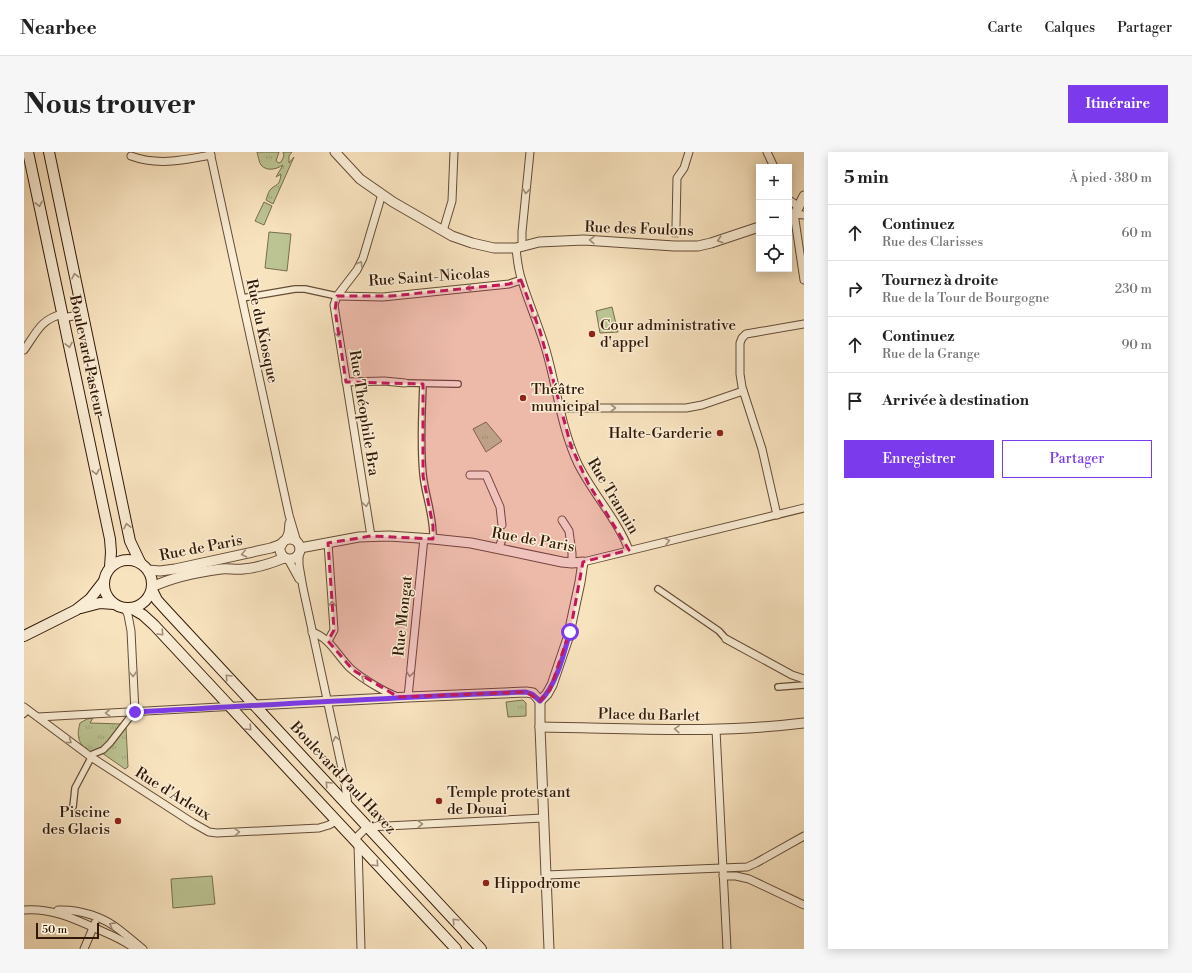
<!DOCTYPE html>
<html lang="fr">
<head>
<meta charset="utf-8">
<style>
  :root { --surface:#fff; --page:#f6f6f6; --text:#222; --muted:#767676; --line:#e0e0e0; --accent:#7c3aed }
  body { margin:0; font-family:"Libre Bodoni",serif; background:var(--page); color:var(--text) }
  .controls { position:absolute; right:12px; top:12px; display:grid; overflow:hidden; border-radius:0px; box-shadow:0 2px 10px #0003 }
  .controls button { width:36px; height:36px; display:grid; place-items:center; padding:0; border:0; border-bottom:1px solid var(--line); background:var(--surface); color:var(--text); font:20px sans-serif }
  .scale { position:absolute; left:12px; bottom:10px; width:63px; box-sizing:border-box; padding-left:4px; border:2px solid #331908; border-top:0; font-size:11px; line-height:14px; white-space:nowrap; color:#331908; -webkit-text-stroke:3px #faedd5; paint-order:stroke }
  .stop { position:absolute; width:12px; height:12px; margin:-9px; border:3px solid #7c3aed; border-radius:50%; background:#fff }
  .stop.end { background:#7c3aed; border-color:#fff; box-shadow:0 1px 4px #0008 }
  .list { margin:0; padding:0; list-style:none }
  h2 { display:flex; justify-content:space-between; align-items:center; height:52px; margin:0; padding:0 16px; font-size:17px }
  h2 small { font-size:13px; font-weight:400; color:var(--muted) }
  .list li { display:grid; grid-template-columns:26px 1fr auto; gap:12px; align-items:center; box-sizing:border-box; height:56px; padding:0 16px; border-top:1px solid var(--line) }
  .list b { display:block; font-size:15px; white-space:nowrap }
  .list p { margin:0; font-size:13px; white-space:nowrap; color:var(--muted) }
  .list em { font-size:13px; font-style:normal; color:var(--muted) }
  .actions { display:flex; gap:8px; padding:12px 16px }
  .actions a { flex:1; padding:9px 0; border:1px solid var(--accent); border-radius:0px; text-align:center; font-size:14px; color:var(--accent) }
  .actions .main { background:var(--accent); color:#fff }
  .icon { flex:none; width:22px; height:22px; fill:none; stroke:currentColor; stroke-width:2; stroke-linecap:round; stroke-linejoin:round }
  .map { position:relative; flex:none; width:780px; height:797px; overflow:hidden; border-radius:0px }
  header { display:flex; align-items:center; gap:24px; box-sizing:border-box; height:56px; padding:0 20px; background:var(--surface); border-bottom:1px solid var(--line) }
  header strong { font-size:19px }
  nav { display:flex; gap:22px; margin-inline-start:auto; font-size:14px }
  .intro { display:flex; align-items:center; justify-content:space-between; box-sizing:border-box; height:96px; padding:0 24px }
  h1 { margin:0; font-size:28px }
  .button { padding:10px 18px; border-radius:0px; background:var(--accent); color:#fff; font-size:14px; font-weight:700 }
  main { display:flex; gap:24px; padding:0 24px }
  aside { flex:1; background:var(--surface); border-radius:0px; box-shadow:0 2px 10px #0003 }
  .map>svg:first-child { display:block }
</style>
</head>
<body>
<header>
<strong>Nearbee</strong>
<nav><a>Carte</a><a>Calques</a><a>Partager</a></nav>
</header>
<div class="intro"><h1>Nous trouver</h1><a class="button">Itinéraire</a></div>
<main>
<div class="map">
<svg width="780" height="797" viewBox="0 0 780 797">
  <defs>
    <pattern id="grass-tufts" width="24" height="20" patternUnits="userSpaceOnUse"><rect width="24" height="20" fill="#bcc493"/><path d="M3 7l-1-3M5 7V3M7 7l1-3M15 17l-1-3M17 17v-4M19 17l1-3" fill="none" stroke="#a2a87d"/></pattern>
  </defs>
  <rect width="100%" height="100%" fill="#f8e3bf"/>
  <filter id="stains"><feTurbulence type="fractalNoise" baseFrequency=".005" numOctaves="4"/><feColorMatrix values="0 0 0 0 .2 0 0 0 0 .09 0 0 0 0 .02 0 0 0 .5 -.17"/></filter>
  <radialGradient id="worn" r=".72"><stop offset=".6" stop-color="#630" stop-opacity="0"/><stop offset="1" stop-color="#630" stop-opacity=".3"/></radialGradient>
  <g fill="url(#grass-tufts)" stroke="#786e4e">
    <path d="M233,0H255L252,9L255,11L257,10L260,4L259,0H268L265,4V11L270,5L249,52L242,48C243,45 244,41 246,38C251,32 256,35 257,22L252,25L259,13C253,17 243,20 237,13C235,10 234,4 233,0Z"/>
    <polygon points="462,270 478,289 462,300 449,277"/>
    <polygon points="499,548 502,551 502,564 484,565 482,550"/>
    <path d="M69,566L66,571L97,572L102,574L104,615L101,617L78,601L71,604C57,594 51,589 56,571L63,567Z"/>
  </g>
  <g fill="#bcc493" stroke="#786e4e">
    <polygon points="240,50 248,54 240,73 231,69"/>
    <polygon points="245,80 267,82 263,119 241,116"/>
    <polygon points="588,155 594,180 576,181 572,159"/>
    <polygon points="188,724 191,752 149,756 147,727"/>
  </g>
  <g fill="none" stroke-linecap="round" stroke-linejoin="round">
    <polyline stroke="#d1bb9a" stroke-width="7" stroke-dasharray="7 3.5" stroke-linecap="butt" points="651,86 652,74"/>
    <g stroke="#644c36" stroke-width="8">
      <g id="pedestrian">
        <polyline points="218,146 271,137 281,137 313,144"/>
        <polyline points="381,231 434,232"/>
        <path d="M399,232C398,262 396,292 399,322C401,344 410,364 409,387"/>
        <polyline points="634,437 695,479 702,487"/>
        <polyline points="754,535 780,533"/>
        <polyline points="0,562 4,558"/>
        <polyline points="49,655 51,636 69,602 79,598 86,591 106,565 107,560"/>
      </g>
    </g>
    <g stroke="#644c36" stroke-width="9">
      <g id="minor">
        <polyline points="186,0 265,363 273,390"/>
        <polyline points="743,0 750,15"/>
        <path d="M107,4C134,14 160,8 187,3"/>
        <polyline points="765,48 774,54"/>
        <polyline points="780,63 771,62 771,68 780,128"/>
        <polyline points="652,74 653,26 660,16 665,0"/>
        <polyline points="419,79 428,49 430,0"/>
        <polyline points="498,94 498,80 506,0"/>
        <path d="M492,96C493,106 494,118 498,129C505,152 515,174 522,198C533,236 537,276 554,312C569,342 593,367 605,398"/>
        <polyline points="313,144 359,145 485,132 497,128"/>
        <polyline points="39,166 59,162"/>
        <path d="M0,198C13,180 16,168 38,162"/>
        <polyline points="322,230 360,229 381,231"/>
        <polyline points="536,256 662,256 678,253 719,239"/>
        <polyline points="446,323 462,323 476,355 478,373"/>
        <polyline points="753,363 738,297 718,235 716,222 716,191 718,186 722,182 780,172"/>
        <polyline points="538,368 545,379 548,401 548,411"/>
        <polyline points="347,384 310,153 313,144 333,118 339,106 358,42"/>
        <polyline points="260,390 264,381 265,371"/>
        <polyline points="304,391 310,478 304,489"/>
        <polyline points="475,396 479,384"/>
        <polyline points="275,403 275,413 279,436 320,626 324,653"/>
        <polyline points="264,407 275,427"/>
        <polyline points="559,410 780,356"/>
        <polyline points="101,456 104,463 107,479 111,560"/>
        <path d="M288,480C306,486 313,503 326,516C337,526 360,540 374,545"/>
        <polyline points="702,487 768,523 780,527"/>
        <polyline points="384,545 400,386"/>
        <polyline points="0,555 67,605 169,671 185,680 193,681 295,676 305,673 312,669"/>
        <polyline points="14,565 231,553"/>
        <polyline points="692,578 703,797"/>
        <polyline points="330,688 343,675 519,666"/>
        <polyline points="334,693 337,797"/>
        <polyline points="522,723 723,715 732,711 780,684"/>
        <polyline points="699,724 712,724 725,727 780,753"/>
        <path d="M0,758C27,756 49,766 73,777C87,783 100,788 111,797"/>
        <path d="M34,758C56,757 80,765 97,779C105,785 111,791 119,797"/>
        <polyline points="60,797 71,771"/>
      </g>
    </g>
    <g stroke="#644c36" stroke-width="11">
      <g id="tertiary">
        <polyline points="311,0 336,27 369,50 428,84 448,91 470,96 492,96 515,90 560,88 650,94 674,94 687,91 735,75"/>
        <polyline points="765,64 771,62 780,44"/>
        <circle cx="266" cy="397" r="10"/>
        <polyline points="276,396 335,385 365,384 409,387 447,391 538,410 548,411 559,410 556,430 544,486 528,533 523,542 516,549"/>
        <polyline points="124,418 136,419 151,417 247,396 258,392"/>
        <path d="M128,435C149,425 174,420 197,417C204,416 211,418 219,417C232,416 248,411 260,406"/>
        <polyline points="516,549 516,575 525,797"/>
        <polyline points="231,553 384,545 502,540 509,541 516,549"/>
        <path d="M516,575C604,576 692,582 780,571"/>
      </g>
    </g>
    <g stroke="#331908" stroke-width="12">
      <g id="secondary">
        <polyline points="4,0 86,387 87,400 86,415"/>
        <polyline points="25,0 106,389 116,410"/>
        <circle cx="104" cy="432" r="24"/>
        <polyline points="128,438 133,448 143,459 457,797"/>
        <polyline points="57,456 76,451 90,452"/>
        <polyline points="107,456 119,463 130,473 432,797"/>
        <polyline points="0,484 52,458 66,447 80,429"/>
      </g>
    </g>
    <use href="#pedestrian" stroke="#faedd5" stroke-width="5.5"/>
    <use href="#minor" stroke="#faedd5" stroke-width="7"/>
    <use href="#tertiary" stroke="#faedd5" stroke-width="9"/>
    <use href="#secondary" stroke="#faedd5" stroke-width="10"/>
  </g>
  <defs><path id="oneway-chevron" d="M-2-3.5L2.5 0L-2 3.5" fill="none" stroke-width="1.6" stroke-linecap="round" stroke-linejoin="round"/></defs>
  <g stroke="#a08e79">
    <use href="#oneway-chevron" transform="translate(502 39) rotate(96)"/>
    <use href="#oneway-chevron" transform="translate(15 52) rotate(78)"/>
    <use href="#oneway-chevron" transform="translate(568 88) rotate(-178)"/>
    <use href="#oneway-chevron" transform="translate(696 88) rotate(163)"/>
    <use href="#oneway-chevron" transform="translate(336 112) rotate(-59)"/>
    <use href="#oneway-chevron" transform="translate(51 124) rotate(-102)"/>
    <use href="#oneway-chevron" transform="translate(445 136) rotate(174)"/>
    <use href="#oneway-chevron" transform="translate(511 165) rotate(69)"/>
    <use href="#oneway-chevron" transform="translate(314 182) rotate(81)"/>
    <use href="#oneway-chevron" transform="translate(45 193) rotate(78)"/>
    <use href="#oneway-chevron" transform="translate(589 256)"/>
    <use href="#oneway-chevron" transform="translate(547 294) rotate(70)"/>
    <use href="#oneway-chevron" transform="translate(72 320) rotate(78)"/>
    <use href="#oneway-chevron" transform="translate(342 352) rotate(81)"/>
    <use href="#oneway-chevron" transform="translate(103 374) rotate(-102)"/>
    <use href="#oneway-chevron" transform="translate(643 389) rotate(-14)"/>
    <use href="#oneway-chevron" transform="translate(220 402) rotate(168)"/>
    <use href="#oneway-chevron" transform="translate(308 452) rotate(-94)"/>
    <use href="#oneway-chevron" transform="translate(137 481) rotate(47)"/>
    <use href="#oneway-chevron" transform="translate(109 522) rotate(87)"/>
    <use href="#oneway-chevron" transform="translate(386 522) rotate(96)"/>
    <use href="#oneway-chevron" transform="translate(204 525) rotate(-133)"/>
    <use href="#oneway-chevron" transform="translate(340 526) rotate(-147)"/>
    <use href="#oneway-chevron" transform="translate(84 561) rotate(177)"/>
    <use href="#oneway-chevron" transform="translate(225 576) rotate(47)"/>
    <use href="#oneway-chevron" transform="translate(653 577) rotate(-179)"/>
    <use href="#oneway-chevron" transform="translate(312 587) rotate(-102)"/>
    <use href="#oneway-chevron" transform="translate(45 589) rotate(37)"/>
    <use href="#oneway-chevron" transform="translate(304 632) rotate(-133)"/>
    <use href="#oneway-chevron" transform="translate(396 672) rotate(-3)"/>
    <use href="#oneway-chevron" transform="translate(213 680) rotate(-3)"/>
    <use href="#oneway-chevron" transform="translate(352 712) rotate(47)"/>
    <use href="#oneway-chevron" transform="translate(431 769) rotate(-133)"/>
    <use href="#oneway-chevron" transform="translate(88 773) rotate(-151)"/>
  </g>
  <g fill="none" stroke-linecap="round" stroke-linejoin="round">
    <path stroke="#7c3aed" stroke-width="5" d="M111,560C241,553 371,545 502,540L508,542L516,549C532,535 540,501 546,480"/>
  </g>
  <path fill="#c2185b" fill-opacity="0.2" stroke="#c2185b" stroke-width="3" stroke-dasharray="8 5" stroke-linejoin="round" d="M497,128L516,179L547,294L564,331L605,398L559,410L547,475L526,538L516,549L502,540L374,545L329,518L304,489L310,478L304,391L347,384L409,387V374L399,324V232L322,230L311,158L313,144H367L485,132Z"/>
  <g fill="#8f2418" stroke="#faedd5" stroke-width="1.5">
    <circle cx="568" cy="182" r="4"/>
    <circle cx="499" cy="246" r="4"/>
    <circle cx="696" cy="281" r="4"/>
    <circle cx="415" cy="649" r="4"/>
    <circle cx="94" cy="669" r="4"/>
    <circle cx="462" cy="731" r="4"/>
  </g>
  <g text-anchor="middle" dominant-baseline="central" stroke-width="3" stroke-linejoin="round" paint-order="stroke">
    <g font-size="15" fill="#331908" stroke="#faedd5">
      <text transform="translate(615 77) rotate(2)">Rue des Foulons</text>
      <text transform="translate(405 125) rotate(-4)">Rue Saint-Nicolas</text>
      <text transform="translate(238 179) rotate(78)">Rue du Kiosque</text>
      <text transform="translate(63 204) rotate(78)">Boulevard Pasteur</text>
      <text transform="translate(340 261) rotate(81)">Rue Théophile Bra</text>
      <text transform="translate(589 344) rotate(59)">Rue Trannin</text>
      <text transform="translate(509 388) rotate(10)">Rue de Paris</text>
      <text transform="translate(177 396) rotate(-11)">Rue de Paris</text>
      <text transform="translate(379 464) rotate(-84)">Rue Mongat</text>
      <text transform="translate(625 563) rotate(1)">Place du Barlet</text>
      <text transform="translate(319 626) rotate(47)">Boulevard Paul Hayez</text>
      <text transform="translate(149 642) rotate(32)">Rue d'Arleux</text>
    </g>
    <g font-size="15" fill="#331908" stroke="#faedd5" text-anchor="start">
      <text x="576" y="173">Cour administrative<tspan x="576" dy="17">d'appel</tspan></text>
      <text x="507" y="237">Théâtre<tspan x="507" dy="17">municipal</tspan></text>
      <text x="688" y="281" text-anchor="end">Halte-Garderie</text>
      <text x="423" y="640">Temple protestant<tspan x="423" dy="17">de Douai</tspan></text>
      <text x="86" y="660" text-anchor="end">Piscine<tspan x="86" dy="17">des Glacis</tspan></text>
      <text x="470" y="731">Hippodrome</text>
    </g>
  </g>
  <rect width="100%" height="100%" filter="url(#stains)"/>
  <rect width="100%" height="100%" fill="url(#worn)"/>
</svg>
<div class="controls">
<button>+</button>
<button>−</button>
<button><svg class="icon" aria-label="locate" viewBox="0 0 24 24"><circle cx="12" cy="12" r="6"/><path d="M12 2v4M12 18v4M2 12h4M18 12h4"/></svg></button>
</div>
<div class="scale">50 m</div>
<div class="stop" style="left:546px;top:480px"></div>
<div class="stop end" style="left:111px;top:560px"></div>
</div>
<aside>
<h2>5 min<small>À pied · 380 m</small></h2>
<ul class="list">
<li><svg class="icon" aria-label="ahead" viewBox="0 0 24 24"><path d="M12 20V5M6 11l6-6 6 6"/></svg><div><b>Continuez</b><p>Rue des Clarisses</p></div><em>60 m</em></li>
<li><svg class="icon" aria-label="right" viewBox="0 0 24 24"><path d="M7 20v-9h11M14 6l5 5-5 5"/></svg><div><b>Tournez à droite</b><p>Rue de la Tour de Bourgogne</p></div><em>230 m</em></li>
<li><svg class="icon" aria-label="ahead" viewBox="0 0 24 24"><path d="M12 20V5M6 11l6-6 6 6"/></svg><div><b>Continuez</b><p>Rue de la Grange</p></div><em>90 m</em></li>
<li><svg class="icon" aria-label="arrive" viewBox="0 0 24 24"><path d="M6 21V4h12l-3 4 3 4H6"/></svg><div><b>Arrivée à destination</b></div></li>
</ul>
<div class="actions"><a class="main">Enregistrer</a><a>Partager</a></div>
</aside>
</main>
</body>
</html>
